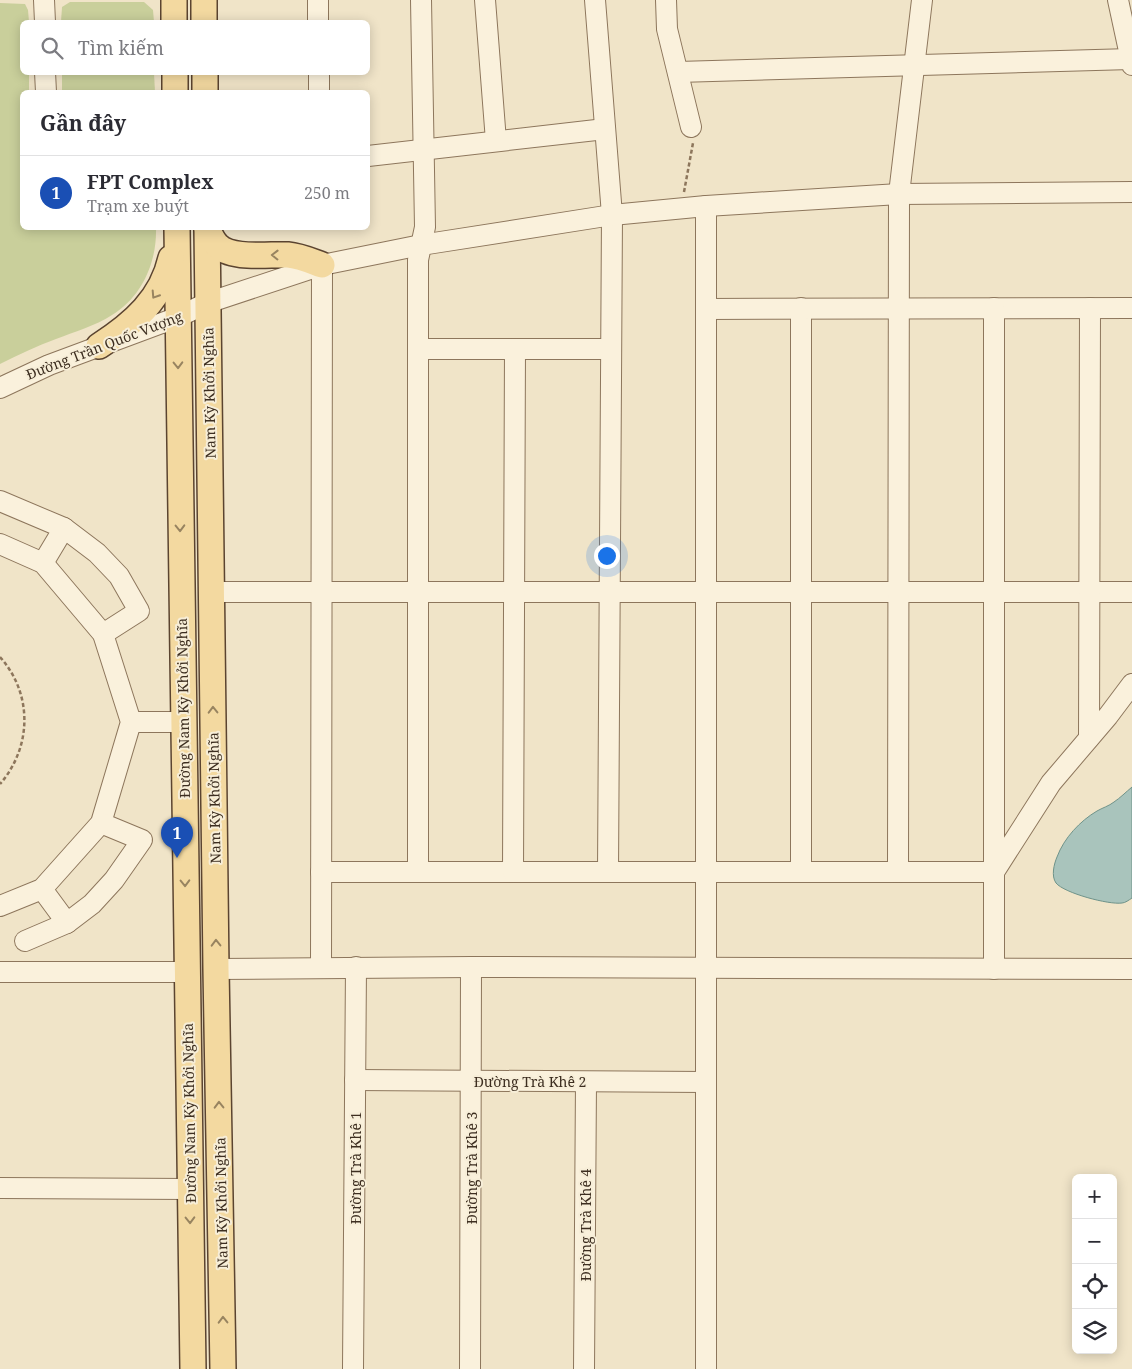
<!DOCTYPE html>
<html lang="vi">
<head>
<meta charset="utf-8">
<style>
  :root { --surface:#fff; --page:#f2f2f3; --text:#2b2b33; --muted:#7c7c81; --line:#e1e1e2; --accent:#9e2a2b }
  body { margin:0; font-family:"Noto Serif",serif; background:var(--page); color:var(--text) }
  .controls { position:absolute; right:15px; bottom:15px; display:grid; overflow:hidden; border-radius:8px; box-shadow:0 2px 12px #0003 }
  .controls button { width:45px; height:45px; display:grid; place-items:center; padding:0; border:0; border-bottom:1px solid var(--line); background:var(--surface); color:var(--text); font:25px sans-serif }
  .you { position:absolute; left:606px; top:555px; width:18px; height:18px; margin:-12px; border:4px solid #fff; border-radius:50%; background:#1a73e8; box-shadow:0 0 0 8px #1a73e833 }
  .badge { display:grid; place-items:center; width:32px; height:32px; border-radius:50%; background:var(--accent); color:#fff; font-size:16px; font-weight:700 }
  .pin { position:absolute; translate:-50% -41px; filter:drop-shadow(0 1px 2px #0008) }
  .pin::after { content:''; position:absolute; top:26px; width:18px; height:15px; background:inherit; clip-path:polygon(0 0,100% 0,50% 100%) }
  .list { margin:0; padding:0; list-style:none }
  h2 { display:flex; justify-content:space-between; align-items:center; height:65px; margin:0; padding:0 20px; font-size:21px }
  h2 small { font-size:16px; font-weight:400; color:var(--muted) }
  .list li { display:grid; grid-template-columns:32px 1fr auto; gap:15px; align-items:center; box-sizing:border-box; height:75px; padding:0 20px; border-top:1px solid var(--line) }
  .list b { display:block; font-size:19px; white-space:nowrap }
  .list p { margin:0; font-size:16px; white-space:nowrap; color:var(--muted) }
  .list em { font-size:16px; font-style:normal; color:var(--muted) }
  .icon { flex:none; width:28px; height:28px; fill:none; stroke:currentColor; stroke-width:2; stroke-linecap:round; stroke-linejoin:round }
  .map { position:relative; flex:none; width:1132px; height:1369px; overflow:hidden }
  .search { position:absolute; background:var(--surface); box-shadow:0 2px 12px #0003; left:20px; top:20px; width:350px; height:55px; display:flex; align-items:center; gap:12px; box-sizing:border-box; padding:0 18px; border-radius:8px; color:var(--muted); font-size:19px }
  .panel { position:absolute; background:var(--surface); box-shadow:0 2px 12px #0003; left:20px; top:90px; width:350px; height:140px; border-radius:8px }
  .map>svg:first-child { display:block }
</style>
</head>
<body>
<div class="map">
<svg width="1132" height="1369" viewBox="0 0 1132 1369">
  <rect width="100%" height="100%" fill="#f0e4c8"/>
  <g fill="#c9cf9b">
    <polygon points="70,2 144,2 153,10 154,22 61,22 62,7"/>
    <path d="M0,3L25,4L28,10L29,22H22V72L29,73V92H22V228H156C157,262 142,297 112,315C95,326 74,332 56,339C37,346 18,355 0,364Z"/>
    <polygon points="62,73 154,73 155,92 62,92"/>
  </g>
  <path fill="#a9c4bc" stroke="#6f938a" d="M1132,787V898C1129,900 1125,903 1122,903C1109,905 1064,893 1056,883C1051,876 1054,864 1057,857C1064,838 1080,821 1097,811C1102,808 1109,806 1114,802C1120,798 1126,792 1132,787Z"/>
  <g fill="none" stroke-linecap="round" stroke-linejoin="round">
    <g stroke="#8d765c" stroke-width="22">
      <g id="minor">
        <polyline points="44,0 45,22"/>
        <polyline points="318,0 318,22"/>
        <polyline points="485,0 496,141"/>
        <polyline points="595,0 612,215 608,872"/>
        <polyline points="666,0 667,29 691,127"/>
        <polyline points="1118,0 1132,65"/>
        <polyline points="45,72 46,92"/>
        <polyline points="319,72 319,92"/>
        <polyline points="678,72 1131,59"/>
        <polyline points="368,156 605,129"/>
        <polyline points="801,308 801,872"/>
        <polyline points="706,309 1132,308"/>
        <polyline points="419,349 611,349"/>
        <polyline points="0,388 49,365 178,317 207,303 322,265 421,245 612,215 706,206 899,194 1132,192"/>
        <polyline points="0,501 64,528 43,563"/>
        <polyline points="64,528 97,553 119,576 139,611 103,634"/>
        <polyline points="0,544 43,563 103,634 131,722 101,823 42,889 0,906"/>
        <polyline points="211,592 1132,592"/>
        <polyline points="131,722 183,722"/>
        <polyline points="1089,738 1090,308"/>
        <polyline points="418,871 418,260 425,227 421,0"/>
        <polyline points="321,872 994,872 994,308"/>
        <polyline points="513,872 515,349"/>
        <polyline points="898,872 899,194 922,0"/>
        <polyline points="67,923 92,904 114,880 142,840 101,823"/>
        <polyline points="25,941 67,923 42,889"/>
        <polyline points="321,968 322,265"/>
        <polyline points="216,969 471,967 1132,969"/>
        <polyline points="994,969 994,872 1051,783 1108,716 1132,684"/>
        <polyline points="0,972 187,972"/>
        <polyline points="355,1080 705,1082"/>
        <polyline points="0,1188 190,1189"/>
        <polyline points="353,1369 356,967"/>
        <polyline points="470,1369 471,967"/>
        <polyline points="584,1369 586,1082"/>
        <polyline points="706,1369 706,206"/>
      </g>
    </g>
    <g stroke="#5b4430" stroke-width="28">
      <g id="major">
        <polyline points="174,0 174,22"/>
        <polyline points="204,0 204,22"/>
        <polyline points="175,72 175,92"/>
        <polyline points="205,72 205,92"/>
        <polyline points="177,228 193,1369"/>
        <polyline points="207,228 216,969 223,1369"/>
        <path d="M207,228C210,234 212,240 217,245C231,260 269,254 288,255C300,256 311,261 322,265"/>
        <path d="M99,346C133,324 162,299 171,258"/>
      </g>
    </g>
    <g stroke="#8d765c" stroke-width="2.5" stroke-dasharray="4 2.5" stroke-linecap="butt">
      <polyline points="684,192 693,143"/>
      <path d="M0,657C33,694 32,747 0,784"/>
    </g>
    <use href="#minor" stroke="#faf1dc" stroke-width="20"/>
    <use href="#major" stroke="#f3d9a0" stroke-width="25"/>
  </g>
  <defs><path id="oneway-chevron" d="M-2-3.5L2.5 0L-2 3.5" fill="none" stroke-width="1.6" stroke-linecap="round" stroke-linejoin="round" transform="scale(1.25)"/></defs>
  <g stroke="#988460">
    <use href="#oneway-chevron" transform="translate(275 255) rotate(-179)"/>
    <use href="#oneway-chevron" transform="translate(155 295) rotate(123)"/>
    <use href="#oneway-chevron" transform="translate(178 365) rotate(89)"/>
    <use href="#oneway-chevron" transform="translate(180 528) rotate(89)"/>
    <use href="#oneway-chevron" transform="translate(213 710) rotate(-91)"/>
    <use href="#oneway-chevron" transform="translate(185 883) rotate(89)"/>
    <use href="#oneway-chevron" transform="translate(216 943) rotate(-91)"/>
    <use href="#oneway-chevron" transform="translate(219 1105) rotate(-91)"/>
    <use href="#oneway-chevron" transform="translate(190 1220) rotate(89)"/>
    <use href="#oneway-chevron" transform="translate(223 1320) rotate(-91)"/>
  </g>
  <g text-anchor="middle" dominant-baseline="central" stroke-width="4" stroke-linejoin="round" paint-order="stroke">
    <g font-size="14" fill="#3d2e20" stroke="#f7eed8">
      <text transform="translate(104 345) rotate(-21)">Đường Trần Quốc Vượng</text>
      <text transform="translate(209 393) rotate(-91)">Nam Kỳ Khởi Nghĩa</text>
      <text transform="translate(183 708) rotate(-91)">Đường Nam Kỳ Khởi Nghĩa</text>
      <text transform="translate(214 798) rotate(-91)">Nam Kỳ Khởi Nghĩa</text>
      <text x="530" y="1081">Đường Trà Khê 2</text>
      <text transform="translate(189 1113) rotate(-91)">Đường Nam Kỳ Khởi Nghĩa</text>
      <text transform="translate(355 1168) rotate(-90)">Đường Trà Khê 1</text>
      <text transform="translate(471 1168) rotate(-90)">Đường Trà Khê 3</text>
      <text transform="translate(221 1203) rotate(-91)">Nam Kỳ Khởi Nghĩa</text>
      <text transform="translate(585 1225) rotate(-90)">Đường Trà Khê 4</text>
    </g>
  </g>
</svg>
<div class="controls">
<button>+</button>
<button>−</button>
<button><svg class="icon" aria-label="locate" viewBox="0 0 24 24"><circle cx="12" cy="12" r="6"/><path d="M12 2v4M12 18v4M2 12h4M18 12h4"/></svg></button>
<button><svg class="icon" aria-label="layers" viewBox="0 0 24 24"><path d="M12 4l9 5-9 5-9-5zM3 14l9 5 9-5"/></svg></button>
</div>
<div class="you"></div>
<div class="pin badge" style="left:177px;top:858px;background:#1a4fb4">1</div>
<div class="search"><svg class="icon" aria-label="search" viewBox="0 0 24 24"><circle cx="10" cy="10" r="6"/><path d="M15 15l6 6"/></svg>Tìm kiếm</div>
<section class="panel">
<h2>Gần đây<small></small></h2>
<ul class="list">
<li><span class="badge" style="background:#1a4fb4">1</span><div><b>FPT Complex</b><p>Trạm xe buýt</p></div><em>250 m</em></li>
</ul>
</section>
</div>
</body>
</html>
